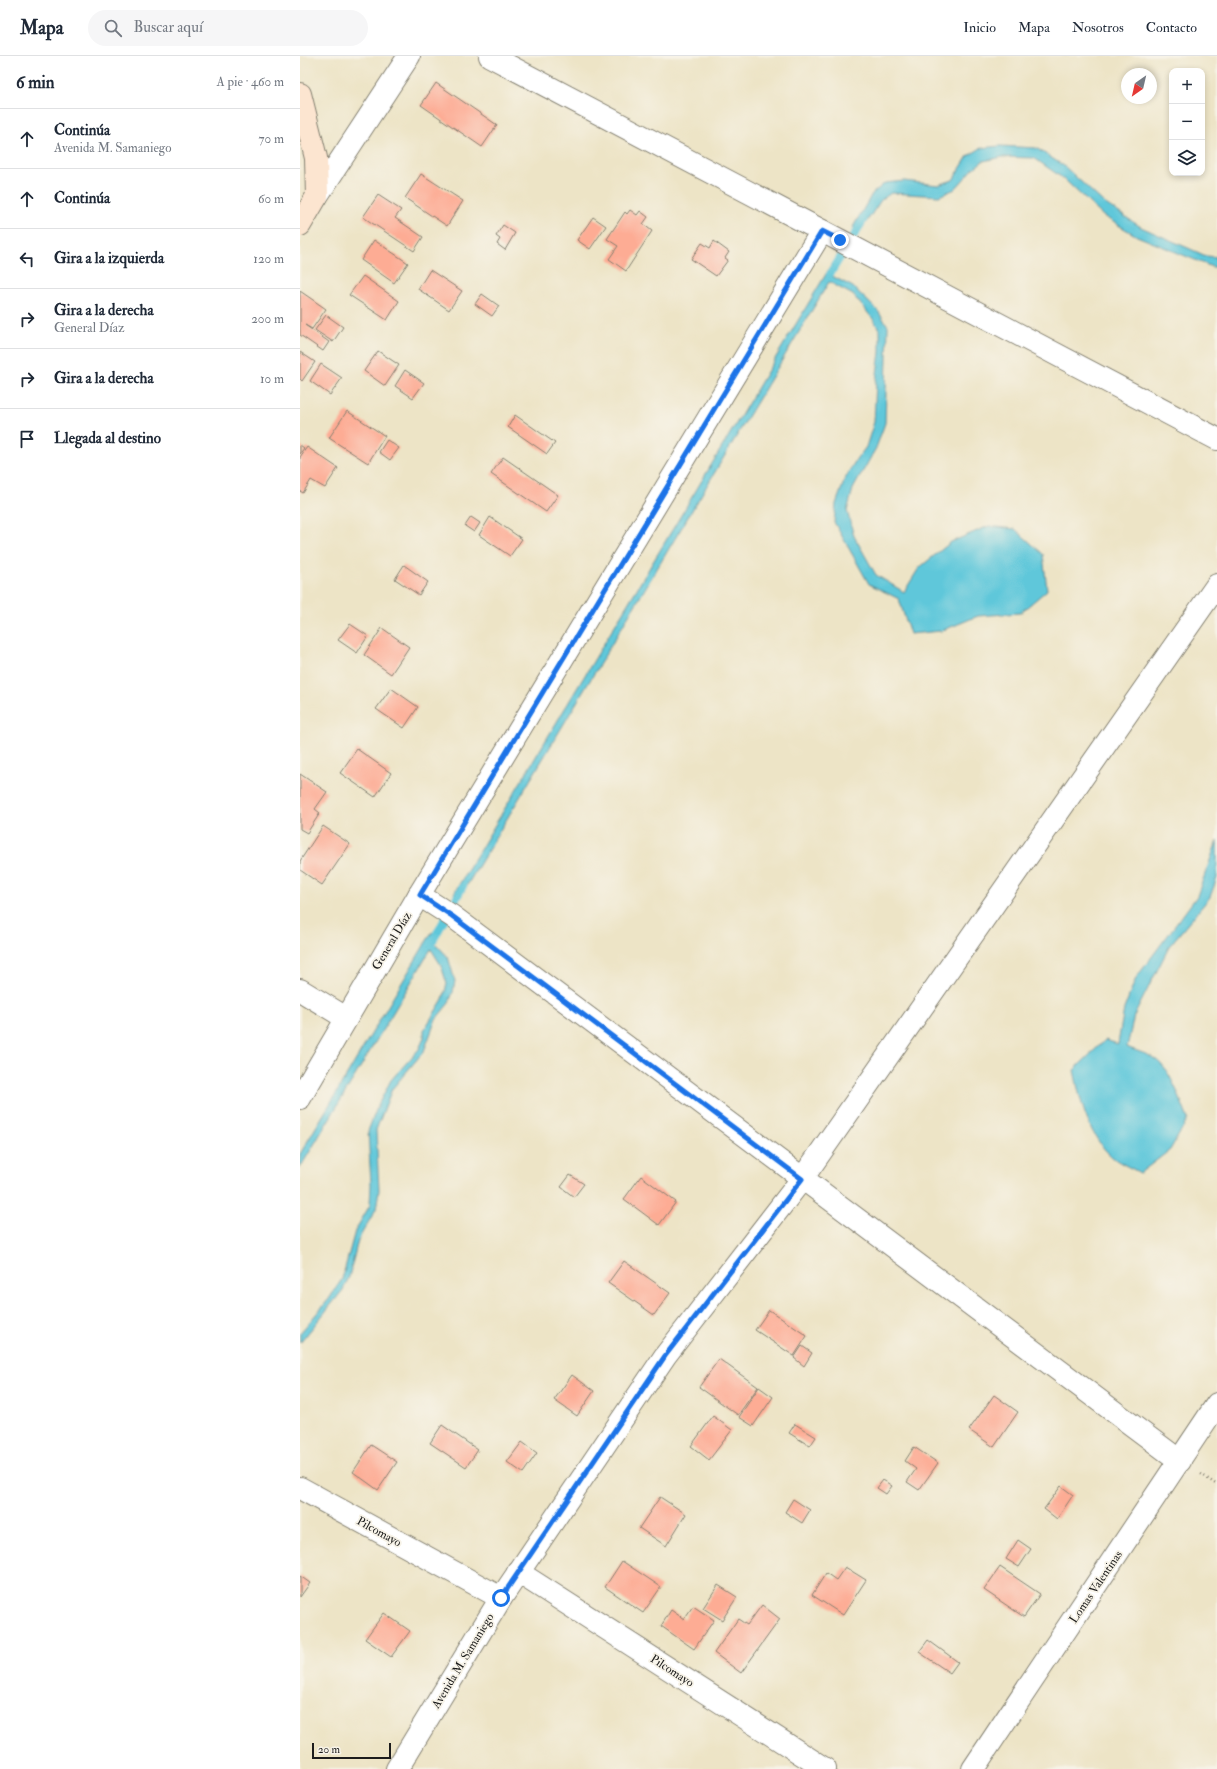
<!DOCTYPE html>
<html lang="es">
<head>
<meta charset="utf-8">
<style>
  :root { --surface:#fff; --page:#f6f6f7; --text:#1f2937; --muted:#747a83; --line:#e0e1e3 }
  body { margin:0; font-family:"IM FELL Double Pica",serif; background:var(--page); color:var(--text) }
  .controls { position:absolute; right:12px; top:12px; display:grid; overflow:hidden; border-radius:8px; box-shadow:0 2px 6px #0003 }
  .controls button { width:36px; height:36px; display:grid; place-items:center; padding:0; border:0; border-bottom:1px solid var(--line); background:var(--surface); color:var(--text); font:20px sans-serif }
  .compass { position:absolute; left:821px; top:12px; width:36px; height:36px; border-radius:50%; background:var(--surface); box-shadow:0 2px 6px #0003; rotate:214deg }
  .scale { position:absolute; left:12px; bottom:10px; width:79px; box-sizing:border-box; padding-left:4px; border:2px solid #1c1c1c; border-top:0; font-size:11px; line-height:14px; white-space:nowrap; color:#1c1c1c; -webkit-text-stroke:3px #f7f3e8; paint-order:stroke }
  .stop { position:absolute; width:12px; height:12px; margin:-9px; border:3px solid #1a73e8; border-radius:50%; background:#fff }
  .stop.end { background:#1a73e8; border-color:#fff; box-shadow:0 1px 4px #0008 }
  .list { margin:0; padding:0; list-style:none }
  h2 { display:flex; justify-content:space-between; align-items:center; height:52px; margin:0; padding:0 16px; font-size:17px }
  h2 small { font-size:13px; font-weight:400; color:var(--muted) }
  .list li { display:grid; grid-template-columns:26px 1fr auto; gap:12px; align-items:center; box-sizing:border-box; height:60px; padding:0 16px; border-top:1px solid var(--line) }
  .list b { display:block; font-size:15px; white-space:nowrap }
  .list p { margin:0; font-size:13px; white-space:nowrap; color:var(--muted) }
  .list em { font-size:13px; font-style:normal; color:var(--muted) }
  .icon { flex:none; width:22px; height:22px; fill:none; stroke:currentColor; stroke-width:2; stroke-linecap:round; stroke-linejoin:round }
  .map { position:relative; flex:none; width:917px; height:1713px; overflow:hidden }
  header { display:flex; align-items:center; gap:24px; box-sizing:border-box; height:56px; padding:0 20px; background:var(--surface); border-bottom:1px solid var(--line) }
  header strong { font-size:19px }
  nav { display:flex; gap:22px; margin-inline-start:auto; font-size:14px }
  .search { width:280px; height:36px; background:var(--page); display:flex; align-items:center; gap:10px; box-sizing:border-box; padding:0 14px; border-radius:22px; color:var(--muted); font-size:15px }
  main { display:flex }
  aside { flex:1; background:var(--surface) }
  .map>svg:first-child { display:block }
</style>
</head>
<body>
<header>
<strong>Mapa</strong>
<div class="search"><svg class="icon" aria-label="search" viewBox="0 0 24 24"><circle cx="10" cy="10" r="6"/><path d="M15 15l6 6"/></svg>Buscar aquí</div>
<nav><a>Inicio</a><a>Mapa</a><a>Nosotros</a><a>Contacto</a></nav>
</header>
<main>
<aside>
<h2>6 min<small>A pie · 460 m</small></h2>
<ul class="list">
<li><svg class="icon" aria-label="ahead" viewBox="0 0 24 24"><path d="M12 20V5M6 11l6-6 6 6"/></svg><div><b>Continúa</b><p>Avenida M. Samaniego</p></div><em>70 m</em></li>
<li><svg class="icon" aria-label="ahead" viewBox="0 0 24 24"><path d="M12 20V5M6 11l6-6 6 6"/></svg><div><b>Continúa</b></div><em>60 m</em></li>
<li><svg class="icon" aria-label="left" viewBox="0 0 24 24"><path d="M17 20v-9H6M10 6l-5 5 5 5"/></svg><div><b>Gira a la izquierda</b></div><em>120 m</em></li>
<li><svg class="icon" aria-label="right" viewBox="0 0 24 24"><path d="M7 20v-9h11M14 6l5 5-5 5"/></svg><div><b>Gira a la derecha</b><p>General Díaz</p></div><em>200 m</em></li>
<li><svg class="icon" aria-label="right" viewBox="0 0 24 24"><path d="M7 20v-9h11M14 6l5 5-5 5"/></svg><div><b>Gira a la derecha</b></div><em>10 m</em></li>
<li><svg class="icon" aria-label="arrive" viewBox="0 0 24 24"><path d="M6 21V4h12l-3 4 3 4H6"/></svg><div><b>Llegada al destino</b></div></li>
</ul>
</aside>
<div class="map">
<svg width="917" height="1713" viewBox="0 0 917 1713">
  <rect width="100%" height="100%" fill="#f7f3e8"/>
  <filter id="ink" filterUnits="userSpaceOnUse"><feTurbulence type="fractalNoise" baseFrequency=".025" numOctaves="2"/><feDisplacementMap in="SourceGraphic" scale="8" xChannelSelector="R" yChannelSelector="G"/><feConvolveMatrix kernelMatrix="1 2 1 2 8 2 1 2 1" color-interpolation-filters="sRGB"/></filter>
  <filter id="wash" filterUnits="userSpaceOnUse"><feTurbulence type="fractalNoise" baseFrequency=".012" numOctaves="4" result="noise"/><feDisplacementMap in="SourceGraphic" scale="16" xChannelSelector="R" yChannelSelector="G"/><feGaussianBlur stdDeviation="0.9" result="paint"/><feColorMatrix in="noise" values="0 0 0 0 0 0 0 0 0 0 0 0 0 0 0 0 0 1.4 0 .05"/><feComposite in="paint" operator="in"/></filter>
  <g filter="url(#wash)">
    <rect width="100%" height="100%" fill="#ede4c6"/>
    <g fill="#5ec7da" stroke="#3d727b">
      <polygon points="700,90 736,92 764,110 804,147 841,171 906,200 917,201 917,211 912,211 837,180 803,160 764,123 734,102 703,101 683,105 674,112 655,133 639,140 591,137 581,144 561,174 553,171 572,138 585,127 604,125 638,129 653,124 668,100 681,92"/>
      <polygon points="532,208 537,211 532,220 553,231 578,255 588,270 585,367 576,392 553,433 547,455 554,480 576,519 604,536 619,512 651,486 689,470 715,473 743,498 747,534 720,557 678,560 641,575 610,578 599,543 569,528 534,466 536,448 545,423 554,407 566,391 574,366 576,325 580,296 580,275 573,263 553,239 529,226 160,841 154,837"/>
      <path d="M917,785V822L910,841L870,889L834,960L827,991C838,996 851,998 860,1007C873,1020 881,1046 888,1063L870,1094L840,1117C830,1111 816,1106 808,1097C787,1075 780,1044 774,1014L805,984L818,988L824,953L836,922L897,840Z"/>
      <polygon points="132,876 138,881 135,887 148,901 155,925 153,936 149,947 136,963 124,995 92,1033 76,1074 79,1134 76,1153 58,1184 49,1221 43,1234 0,1287 0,1277 29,1243 42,1223 55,1175 70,1149 71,1128 68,1075 78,1049 91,1024 119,993 124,982 124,974 143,943 147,928 141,909 131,893 0,1112 0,1098"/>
    </g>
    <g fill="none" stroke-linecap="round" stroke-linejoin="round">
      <g stroke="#5ec7da" stroke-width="8">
        <polyline points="530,218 563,165"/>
        <polyline points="131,888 163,830"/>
      </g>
    </g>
    <g id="blocks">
      <g fill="#fdac94">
        <polygon points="136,27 197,69 182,91 121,49"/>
        <polygon points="121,118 163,145 147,170 105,142"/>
        <polygon points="78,139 101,154 95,162 123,181 114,195 63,161"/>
        <polygon points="330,154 337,159 340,155 348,161 343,168 352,175 326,215 309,203 318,190 307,183 325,156 327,158"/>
        <polygon points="293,161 306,170 290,193 277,184"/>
        <polygon points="203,169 215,177 205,194 197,188 200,183 196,180"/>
        <polygon points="74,184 108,207 94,227 61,204"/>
        <polygon points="414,185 429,196 425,202 428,204 416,220 391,203 402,187 410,192"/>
        <polygon points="130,214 162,235 149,254 118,233"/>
        <polygon points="63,220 99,245 87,264 49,239"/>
        <polygon points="0,235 26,253 12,273 5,269 29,286 23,295 0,279"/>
        <polygon points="182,238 199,250 192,260 175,248"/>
        <polygon points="26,259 43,271 33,286 15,274"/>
        <polygon points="78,295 99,309 85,330 64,315"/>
        <polygon points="0,296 15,306 2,325 0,323"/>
        <polygon points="21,308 42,322 30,339 10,325"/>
        <polygon points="105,314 124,327 113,342 95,330"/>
        <polygon points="47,355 85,380 68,407 29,382"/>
        <polygon points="215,359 255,387 247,398 208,371"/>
        <polygon points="87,384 99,392 90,404 79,396"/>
        <polygon points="0,389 4,392 0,398"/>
        <polygon points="7,391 38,412 25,432 11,424 3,437 0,435 0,401"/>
        <polygon points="203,401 258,439 246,456 191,418"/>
        <polygon points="171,461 180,467 174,476 165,470"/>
        <polygon points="190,461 222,483 210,500 179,479"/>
        <polygon points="104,509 128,526 119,539 95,523"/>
        <polygon points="50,568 68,580 57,597 38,584"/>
        <polygon points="82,572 109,591 91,618 64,599"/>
        <polygon points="91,632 118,651 104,672 76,653"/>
        <polygon points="57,693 91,717 75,741 40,717"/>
        <polygon points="0,718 27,736 15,753 20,757 7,777 0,773"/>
        <polygon points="23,770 50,788 22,829 0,814 0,805"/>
        <polygon points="270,1119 284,1128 274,1141 261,1131"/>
        <polygon points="341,1120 376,1146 359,1169 324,1143"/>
        <polygon points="324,1205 370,1237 354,1259 308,1227"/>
        <polygon points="469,1254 507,1280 494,1300 455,1274"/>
        <polygon points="502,1290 512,1297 504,1310 494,1302"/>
        <polygon points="419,1303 458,1331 438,1359 399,1331"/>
        <polygon points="272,1319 294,1335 277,1360 254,1344"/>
        <polygon points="459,1331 473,1341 453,1370 439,1361"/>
        <polygon points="694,1339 718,1356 694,1391 669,1374"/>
        <polygon points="413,1360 432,1374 409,1404 391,1390"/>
        <polygon points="495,1368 516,1381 510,1390 489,1377"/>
        <polygon points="142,1369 178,1394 166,1411 130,1387"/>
        <polygon points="222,1386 237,1397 223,1417 207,1406"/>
        <polygon points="71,1389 97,1406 78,1434 53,1416"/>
        <polygon points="614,1391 638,1407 619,1434 607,1426 616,1413 605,1405"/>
        <polygon points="583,1424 592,1430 586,1438 577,1432"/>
        <polygon points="761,1430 773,1439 757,1463 744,1453"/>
        <polygon points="360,1441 386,1458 366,1490 339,1472"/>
        <polygon points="493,1443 510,1454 502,1467 485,1456"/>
        <polygon points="718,1484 731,1493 719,1511 706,1503"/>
        <polygon points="322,1505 361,1531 343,1557 305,1531"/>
        <polygon points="545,1511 566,1524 543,1559 512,1539 526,1517 536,1524"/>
        <polygon points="700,1511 740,1538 724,1561 684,1534"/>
        <polygon points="0,1520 10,1527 0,1541"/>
        <polygon points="418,1529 437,1541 422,1564 403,1552"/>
        <polygon points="462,1549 480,1563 441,1617 414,1597 438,1563 447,1569"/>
        <polygon points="393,1550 414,1564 394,1593 361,1570 371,1554 384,1563"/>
        <polygon points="84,1557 110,1575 91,1601 65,1583"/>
        <polygon points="628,1584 658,1606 650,1617 619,1596"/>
      </g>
    </g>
  </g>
  <g filter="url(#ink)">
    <use href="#blocks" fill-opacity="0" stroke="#848071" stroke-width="1"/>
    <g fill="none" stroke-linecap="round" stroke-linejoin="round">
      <g stroke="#848071" stroke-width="24">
        <g id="street">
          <polyline points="190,0 917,383"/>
          <polyline points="17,140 109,0"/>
          <polyline points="119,839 152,860 880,1405"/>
          <polyline points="0,934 46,962"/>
          <polyline points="0,1042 119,839 522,175"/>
          <polyline points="0,1432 201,1542"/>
          <polyline points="218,1516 525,1713"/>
          <polyline points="97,1713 201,1542 365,1300 502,1123 917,529"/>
          <polyline points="673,1713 917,1348"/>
        </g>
      </g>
      <g stroke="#848071" stroke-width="24">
        <polyline id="secondary" points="0,38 16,102 17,140 0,169"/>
      </g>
      <polyline stroke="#848071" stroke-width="2.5" stroke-dasharray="1 3" stroke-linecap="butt" points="901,1418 917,1429"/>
      <use href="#street" stroke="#fff" stroke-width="22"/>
      <use href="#secondary" stroke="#fce5d0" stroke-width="22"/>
    </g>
  </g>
  <g fill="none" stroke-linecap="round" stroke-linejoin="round" filter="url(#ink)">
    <polyline stroke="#1a73e8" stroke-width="5" points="201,1542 365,1300 502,1123 152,860 120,839 522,175 540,184"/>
  </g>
  <g text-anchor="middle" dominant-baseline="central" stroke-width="3.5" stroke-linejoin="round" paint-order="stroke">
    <g font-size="12" fill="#1c1c1c" stroke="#f7f3e8">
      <text transform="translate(92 885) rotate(-59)">General Díaz</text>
      <text transform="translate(79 1476) rotate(29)">Pilcomayo</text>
      <text transform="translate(796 1531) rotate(-56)">Lomas Valentinas</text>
      <text transform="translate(163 1605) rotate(-59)">Avenida M. Samaniego</text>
      <text transform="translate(372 1615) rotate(33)">Pilcomayo</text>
    </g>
  </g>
</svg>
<div class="controls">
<button>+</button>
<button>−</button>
<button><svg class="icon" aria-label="layers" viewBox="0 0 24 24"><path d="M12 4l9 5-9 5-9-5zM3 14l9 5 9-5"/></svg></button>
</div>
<svg class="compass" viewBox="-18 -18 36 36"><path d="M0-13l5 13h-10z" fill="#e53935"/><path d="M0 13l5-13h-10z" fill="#747a83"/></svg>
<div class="scale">20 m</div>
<div class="stop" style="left:201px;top:1542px"></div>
<div class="stop end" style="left:540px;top:184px"></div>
</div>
</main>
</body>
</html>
